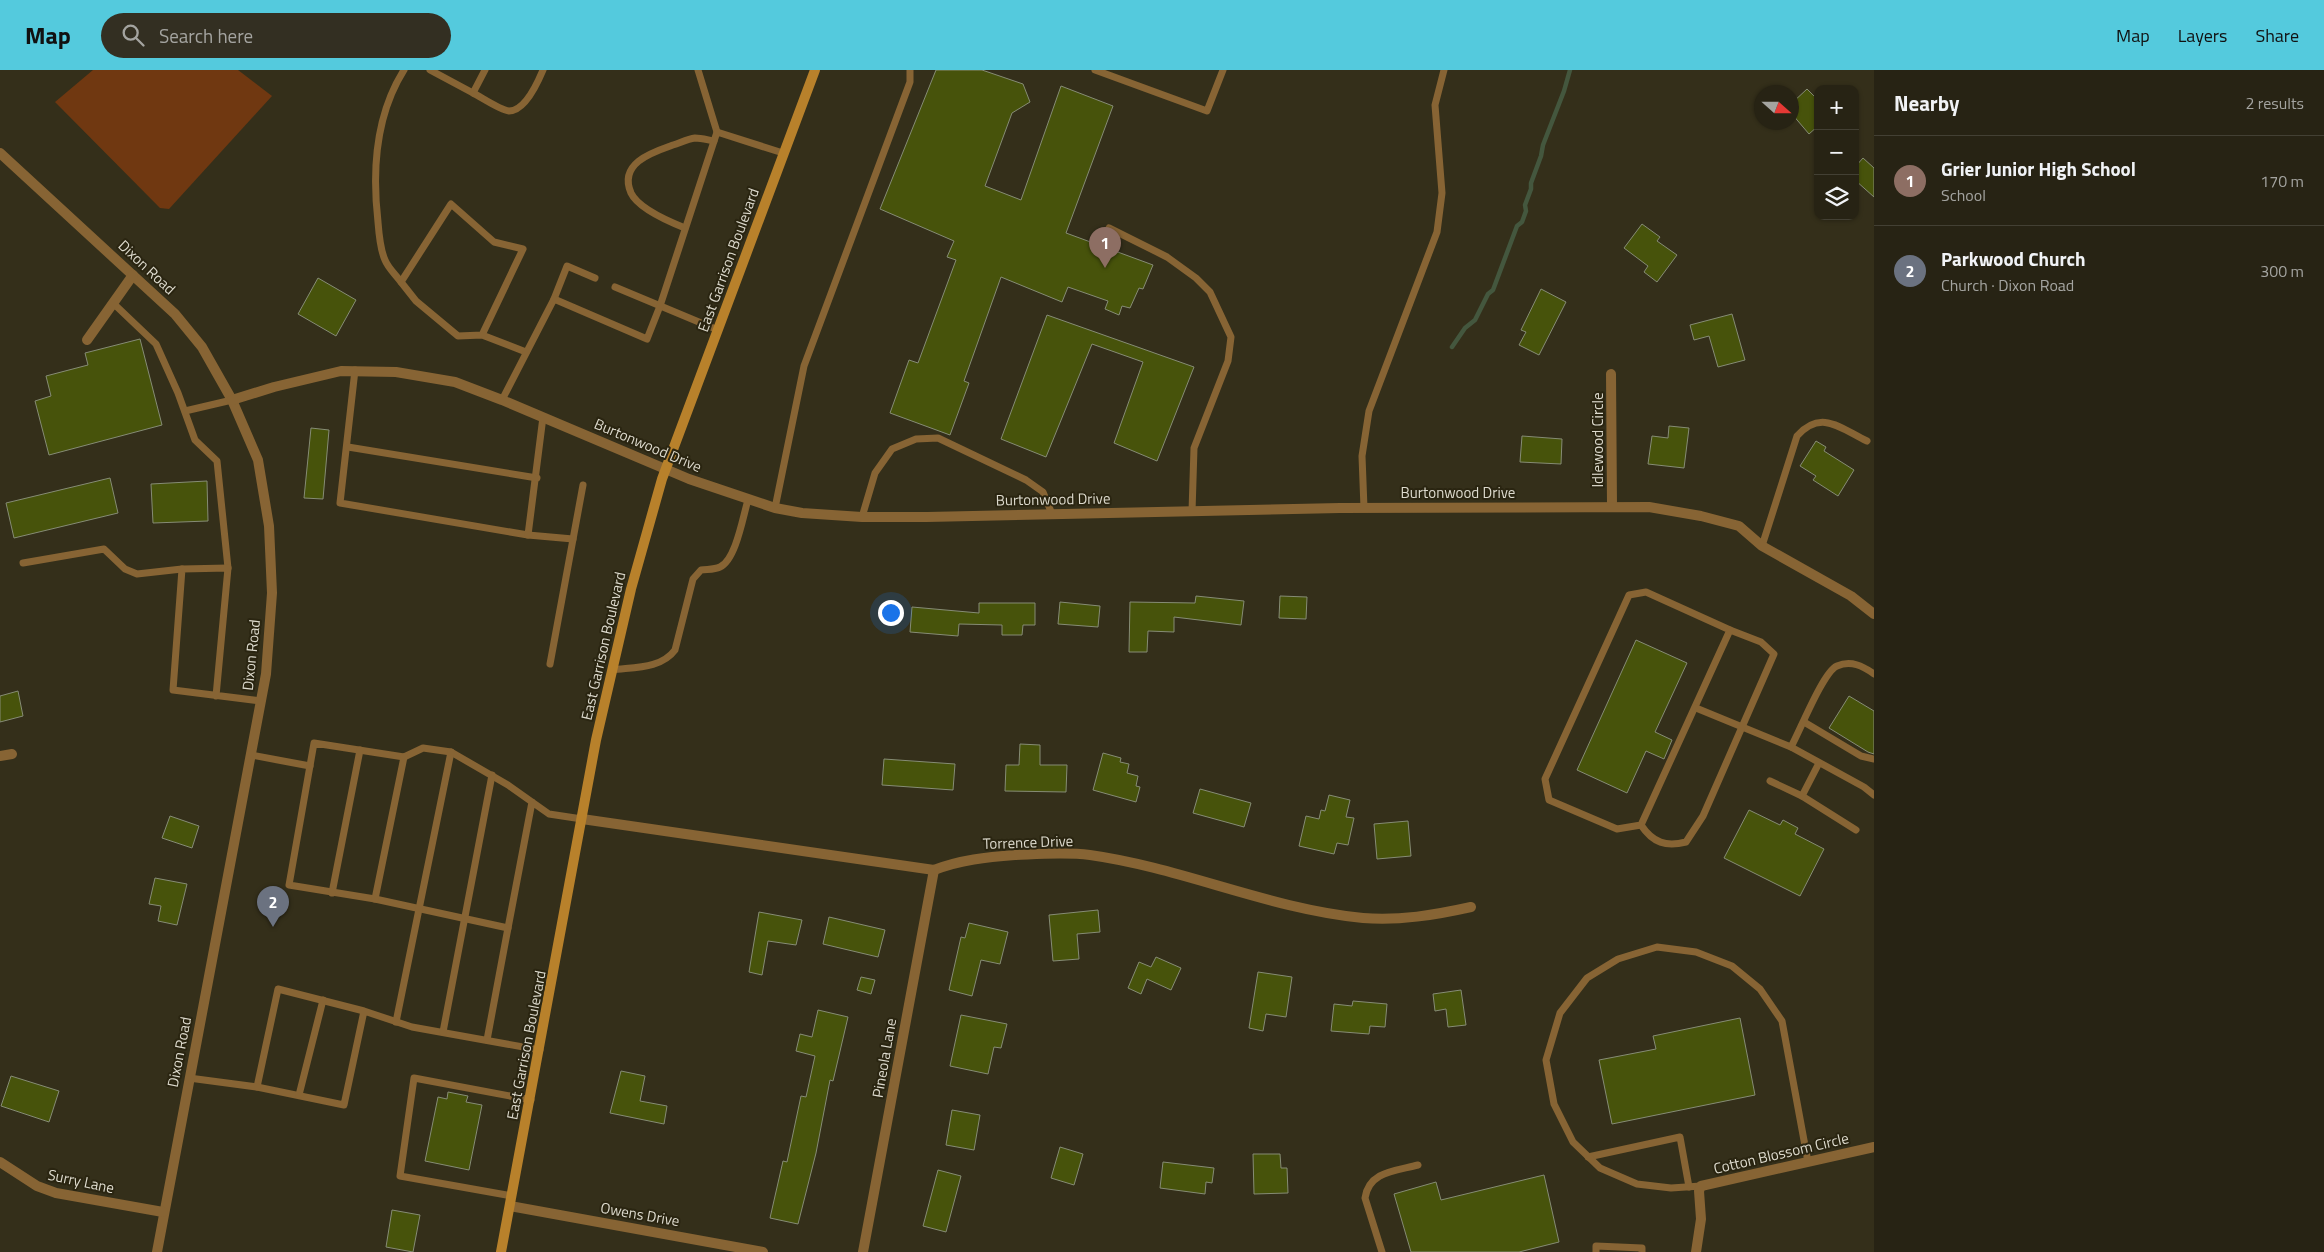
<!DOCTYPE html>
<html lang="en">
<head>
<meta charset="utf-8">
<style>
  :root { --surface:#272314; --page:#332f22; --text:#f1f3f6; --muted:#a4a4a0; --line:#434034; --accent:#54cadd }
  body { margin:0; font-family:"Titillium Web",sans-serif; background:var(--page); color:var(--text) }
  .controls { position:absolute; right:15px; top:15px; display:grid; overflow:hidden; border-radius:10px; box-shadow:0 1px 4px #0004 }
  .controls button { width:45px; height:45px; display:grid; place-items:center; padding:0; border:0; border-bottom:1px solid var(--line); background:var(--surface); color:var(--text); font:25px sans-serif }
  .compass { position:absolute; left:1754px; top:15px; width:45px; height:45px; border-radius:50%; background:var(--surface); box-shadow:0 1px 4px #0004; rotate:111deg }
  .you { position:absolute; left:890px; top:542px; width:18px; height:18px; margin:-12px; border:4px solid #fff; border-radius:50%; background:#1a73e8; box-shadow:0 0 0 8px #1a73e833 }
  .badge { display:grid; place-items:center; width:32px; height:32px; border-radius:50%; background:var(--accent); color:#fff; font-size:16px; font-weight:700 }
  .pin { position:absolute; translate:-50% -41px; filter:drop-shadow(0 1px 2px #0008) }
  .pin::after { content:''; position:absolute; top:26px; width:18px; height:15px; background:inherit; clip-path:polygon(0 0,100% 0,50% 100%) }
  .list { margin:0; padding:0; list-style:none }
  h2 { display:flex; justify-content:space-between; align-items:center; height:65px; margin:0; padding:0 20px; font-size:21px }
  h2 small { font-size:16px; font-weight:400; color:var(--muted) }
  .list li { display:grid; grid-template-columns:32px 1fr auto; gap:15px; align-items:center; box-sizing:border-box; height:90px; padding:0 20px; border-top:1px solid var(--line) }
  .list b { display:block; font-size:19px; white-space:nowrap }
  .list p { margin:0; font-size:16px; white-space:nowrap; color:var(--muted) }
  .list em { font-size:16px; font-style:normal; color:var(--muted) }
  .icon { flex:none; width:28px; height:28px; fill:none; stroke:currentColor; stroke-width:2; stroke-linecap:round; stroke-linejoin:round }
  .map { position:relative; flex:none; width:1874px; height:1182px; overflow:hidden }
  header { display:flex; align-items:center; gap:30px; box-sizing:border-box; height:70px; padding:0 25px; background:var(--accent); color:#111 }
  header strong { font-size:24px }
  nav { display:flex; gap:28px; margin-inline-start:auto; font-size:18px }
  .search { width:350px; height:45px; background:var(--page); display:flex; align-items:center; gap:12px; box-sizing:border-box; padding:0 18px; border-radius:28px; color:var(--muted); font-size:19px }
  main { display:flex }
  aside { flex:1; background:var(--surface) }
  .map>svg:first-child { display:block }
</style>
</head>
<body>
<header>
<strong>Map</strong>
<div class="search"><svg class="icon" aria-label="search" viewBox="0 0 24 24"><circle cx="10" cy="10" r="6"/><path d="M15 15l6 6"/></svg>Search here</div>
<nav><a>Map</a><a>Layers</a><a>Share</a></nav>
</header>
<main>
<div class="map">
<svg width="1874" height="1182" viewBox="0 0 1874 1182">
  <rect width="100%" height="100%" fill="#342f1a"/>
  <polygon fill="#703811" points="93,0 238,0 272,26 169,139 160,138 55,32"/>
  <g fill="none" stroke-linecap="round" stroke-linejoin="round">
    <polyline stroke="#44573e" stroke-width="4.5" points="1452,277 1465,258 1475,250 1488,224 1493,220 1517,156 1522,152 1526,141 1525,135 1531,119 1531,113 1541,86 1543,75 1564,21 1570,0"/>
  </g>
  <g fill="#47530b" stroke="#868c75">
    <polygon points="936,0 982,0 1023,14 1030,32 1012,43 985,116 1021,130 1061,16 1113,36 1066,163 1153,195 1143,219 1139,218 1130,238 1122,236 1119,245 1105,239 1108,231 1068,217 1062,232 1001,207 964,311 969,313 950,365 890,343 909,290 918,293 956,190 947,187 954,171 880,139"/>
    <polygon points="1807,19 1818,30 1818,56 1809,64 1792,44 1792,33"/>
    <polygon points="1863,88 1874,98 1874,127 1855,110 1855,97"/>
    <polygon points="1642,154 1660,167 1657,171 1677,185 1657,212 1644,202 1648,196 1624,178"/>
    <polygon points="318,208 356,230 336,266 298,244"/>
    <polygon points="1541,219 1566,232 1539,285 1519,275 1526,262 1521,260"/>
    <polygon points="1732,244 1745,290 1718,297 1709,266 1694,270 1690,255"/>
    <polygon points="1047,245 1194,297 1157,391 1114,373 1143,292 1092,274 1046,387 1001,369"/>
    <polygon points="140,269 162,355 49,385 35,331 51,326 46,306 88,295 85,283"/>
    <polygon points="1669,356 1689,358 1684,398 1648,394 1652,366 1668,368"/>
    <polygon points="311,358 329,360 323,429 304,428"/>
    <polygon points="1522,366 1562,369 1561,394 1520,392"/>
    <polygon points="1816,371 1826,377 1824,381 1854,400 1838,426 1813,410 1816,406 1800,396"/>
    <polygon points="110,408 118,443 14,468 6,433"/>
    <polygon points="207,411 208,451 153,453 151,414"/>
    <polygon points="1196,526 1244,531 1241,555 1174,547 1174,562 1148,561 1147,582 1129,582 1130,532 1195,533"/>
    <polygon points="1280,526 1307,527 1306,549 1279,548"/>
    <polygon points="1060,532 1100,536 1098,557 1058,554"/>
    <polygon points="979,533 1035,533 1035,555 1023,555 1022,565 1002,565 1002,555 959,554 958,566 910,562 912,537 979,543"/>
    <polygon points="1636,570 1687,593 1655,662 1672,670 1664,689 1646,681 1627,723 1577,700"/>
    <polygon points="18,621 23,646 0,652 0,626"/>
    <polygon points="1849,626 1874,641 1874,684 1868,682 1829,658"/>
    <polygon points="1020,674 1040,675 1040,695 1067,695 1066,722 1005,721 1006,695 1019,695"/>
    <polygon points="1103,683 1121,688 1120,692 1129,694 1127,703 1138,706 1136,716 1140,717 1136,732 1093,720"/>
    <polygon points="884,689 955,694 953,720 882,715"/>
    <polygon points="1200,719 1251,733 1244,757 1193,743"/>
    <polygon points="1329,725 1350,730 1346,747 1354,748 1348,775 1337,773 1334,784 1299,776 1306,746 1319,749 1321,740 1325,741"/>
    <polygon points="1749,740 1780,755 1783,750 1798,758 1795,764 1824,779 1800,826 1724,788"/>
    <polygon points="170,746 199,756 192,778 162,768"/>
    <polygon points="1408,751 1411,786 1377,789 1374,754"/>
    <polygon points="155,808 187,814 177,855 158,851 161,836 149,834"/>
    <polygon points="1098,840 1100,862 1077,864 1079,889 1053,891 1049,845"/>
    <polygon points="759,842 802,850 796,875 768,871 762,905 749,902"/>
    <polygon points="829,847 885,860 878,887 823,874"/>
    <polygon points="969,853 1008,862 1000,894 981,890 972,926 949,920 961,867 965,868"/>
    <polygon points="1156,887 1181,898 1171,920 1147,909 1141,924 1128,918 1139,892 1151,897"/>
    <polygon points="1258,902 1292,907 1286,947 1266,944 1263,961 1249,958"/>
    <polygon points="861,907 875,910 871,924 857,920"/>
    <polygon points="1461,920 1466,955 1448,957 1446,939 1435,941 1433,924"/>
    <polygon points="1353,931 1387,934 1385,957 1370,956 1369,964 1331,961 1334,934 1352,936"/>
    <polygon points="818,940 848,947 833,1011 830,1010 816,1083 798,1154 770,1148 783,1091 787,1092 801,1026 806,1027 815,986 796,981 800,964 812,967"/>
    <polygon points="961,945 1007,954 1001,978 994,977 988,1004 950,996"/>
    <polygon points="1740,948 1755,1025 1612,1054 1599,990 1656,979 1653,966"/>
    <polygon points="621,1001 645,1006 640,1031 667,1036 664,1054 610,1043"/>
    <polygon points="11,1006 59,1021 49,1052 1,1036"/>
    <polygon points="448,1022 468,1026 466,1032 482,1035 469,1100 425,1091 438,1027 447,1029"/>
    <polygon points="952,1040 980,1045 974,1080 946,1075"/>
    <polygon points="1060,1077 1083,1084 1074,1115 1051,1108"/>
    <polygon points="1253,1084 1280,1084 1281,1098 1287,1098 1288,1123 1254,1124"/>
    <polygon points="1163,1092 1214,1098 1212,1113 1206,1112 1205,1124 1160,1118"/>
    <polygon points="938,1100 961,1106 946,1162 923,1156"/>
    <polygon points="1544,1105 1559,1172 1519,1182 1411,1182 1394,1124 1436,1112 1441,1130"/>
    <polygon points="392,1140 420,1145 413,1182 386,1177"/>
  </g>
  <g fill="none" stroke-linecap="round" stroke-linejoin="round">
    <g stroke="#876434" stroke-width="7">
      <polyline points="430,0 473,23"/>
      <path d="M485,0L473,23C481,27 500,40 509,41C525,41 538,12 543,0"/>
      <polyline points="698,0 717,62"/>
      <polyline points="1095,0 1207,41 1223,0"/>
      <path d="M685,158C670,152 638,138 631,123C618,93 653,82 673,75C680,73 687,69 695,68C701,68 708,70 714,71"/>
      <polyline points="1109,158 1167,187 1196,208 1210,222 1231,267 1228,291 1194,378 1192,442"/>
      <path d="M401,212C396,205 388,198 385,190C380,179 379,165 378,152C372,100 375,46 404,0"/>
      <polyline points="615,217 718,260"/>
      <polyline points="554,229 567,196 595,208"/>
      <polyline points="113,233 156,274 178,323 195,370 217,391 228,498"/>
      <polyline points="482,265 523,179 494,172 451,134 401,212 416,231 458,266 482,265 526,282"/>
      <polyline points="355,300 340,433 528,465 543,347"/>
      <polyline points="502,330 554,229 647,269 660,236 717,62 783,83"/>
      <polyline points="185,341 232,330"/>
      <polyline points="348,377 537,408"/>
      <polyline points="775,438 804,296 910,12 910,0"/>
      <polyline points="1364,438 1362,386 1369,341 1437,162 1442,123 1435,35 1444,0"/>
      <polyline points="862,447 875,403 892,379 916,369 938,368 1026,410 1043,422 1052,444"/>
      <polyline points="528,465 573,469"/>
      <path d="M1762,476L1797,366C1821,339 1840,358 1867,371"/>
      <polyline points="23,493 104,479 125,499 137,504 182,499"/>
      <polygon points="1646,522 1730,560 1641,755 1617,759 1549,730 1545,709 1629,525"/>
      <polyline points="550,594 583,415"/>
      <path d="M612,600C634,597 661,599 675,580L693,509L701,500C707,499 714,500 720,497C736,490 743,446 748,430"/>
      <polyline points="216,626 228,498 182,499 173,620 261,631"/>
      <polyline points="1696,638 1791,677 1864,717 1874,725"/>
      <polyline points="1804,652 1861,686 1874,689"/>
      <path d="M1791,677C1800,661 1823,602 1837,596C1851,590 1863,596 1874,604"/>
      <polyline points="251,685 310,696"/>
      <polyline points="1819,693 1802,726 1856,760"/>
      <polyline points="1770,711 1802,726"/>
      <polyline points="532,732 508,858 375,829 289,815 314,673 404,687 423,678 451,682 508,715 549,744 582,749"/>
      <path d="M1641,755C1653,773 1666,777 1686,772L1703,746L1774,584L1761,572L1730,560"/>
      <polyline points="332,823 360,680"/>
      <polyline points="375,829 404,687"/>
      <polyline points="364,941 344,1035 257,1017 278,919 364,941 412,957 540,980"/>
      <polyline points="396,952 451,682"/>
      <polyline points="443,962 492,705"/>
      <polyline points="487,970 508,858"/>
      <polyline points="189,1008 257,1017"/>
      <polyline points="299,1025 323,930"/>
      <polyline points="1588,1087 1680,1067 1689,1117"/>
      <polyline points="1701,1116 1671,1118 1637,1114 1600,1098 1573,1072 1554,1034 1546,990 1560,943 1587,908 1618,889 1657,877 1696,882 1732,896 1760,919 1782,951 1808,1092"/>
      <polyline points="512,1126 400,1106 414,1008 531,1030"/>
      <path d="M1382,1182L1365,1128C1369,1101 1396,1101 1418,1095"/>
      <polyline points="1596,1182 1596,1176 1642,1178 1642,1182"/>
    </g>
    <g stroke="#876434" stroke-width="10">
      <polyline points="0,83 175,244 202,277 232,330 258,390 269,456 272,523 266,604 157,1182"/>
      <polyline points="87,270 133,205"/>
      <polyline points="1611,304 1612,436"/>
      <polyline points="232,330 274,317 341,301 396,302 455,312 502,330 689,409 775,438 802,443 862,447 927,447 1340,438 1649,437 1701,446 1739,456 1762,476 1851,526 1874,544"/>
      <polyline points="0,686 12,684"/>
      <path d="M582,749L934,800C960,790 987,787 1015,785C1040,784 1065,782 1090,785C1183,798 1269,839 1363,848C1399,851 1435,845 1471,837"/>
      <polyline points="0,1092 37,1116 56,1123 163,1142"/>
      <polyline points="510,1136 763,1182"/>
      <polyline points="863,1182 934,800"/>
      <polyline points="1696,1182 1701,1149 1699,1121 1701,1116 1874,1077"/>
    </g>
    <polyline stroke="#b8812b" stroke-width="10" points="501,1182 596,670 631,519 662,409 815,0"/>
  </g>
  <g text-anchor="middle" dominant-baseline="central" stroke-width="4" stroke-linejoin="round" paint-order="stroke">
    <g font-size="15" fill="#dddacd" stroke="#2a2511">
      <text transform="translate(728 190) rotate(-70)">East Garrison Boulevard</text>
      <text transform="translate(147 197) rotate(43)">Dixon Road</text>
      <text transform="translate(1597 370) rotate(-90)">Idlewood Circle</text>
      <text transform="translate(648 375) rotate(23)">Burtonwood Drive</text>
      <text x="1458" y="422">Burtonwood Drive</text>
      <text transform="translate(1053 429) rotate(-1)">Burtonwood Drive</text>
      <text transform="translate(603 576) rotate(-77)">East Garrison Boulevard</text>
      <text transform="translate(251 585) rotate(-84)">Dixon Road</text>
      <text transform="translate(1028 772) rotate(-2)">Torrence Drive</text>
      <text transform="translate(526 975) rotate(-79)">East Garrison Boulevard</text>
      <text transform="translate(179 982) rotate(-79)">Dixon Road</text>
      <text transform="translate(884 988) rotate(-80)">Pineola Lane</text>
      <text transform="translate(1781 1083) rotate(-13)">Cotton Blossom Circle</text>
      <text transform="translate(81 1111) rotate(12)">Surry Lane</text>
      <text transform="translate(640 1144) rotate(10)">Owens Drive</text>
    </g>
  </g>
</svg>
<div class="controls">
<button>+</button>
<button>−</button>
<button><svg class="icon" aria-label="layers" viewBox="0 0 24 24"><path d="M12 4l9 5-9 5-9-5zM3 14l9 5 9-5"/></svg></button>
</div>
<svg class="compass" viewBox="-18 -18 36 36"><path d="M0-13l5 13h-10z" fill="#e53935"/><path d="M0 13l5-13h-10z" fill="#a4a4a0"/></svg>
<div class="you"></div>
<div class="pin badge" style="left:1105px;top:198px;background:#8d6e63">1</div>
<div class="pin badge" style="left:273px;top:857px;background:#6b7280">2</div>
</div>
<aside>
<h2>Nearby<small>2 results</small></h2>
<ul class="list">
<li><span class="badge" style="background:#8d6e63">1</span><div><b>Grier Junior High School</b><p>School</p></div><em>170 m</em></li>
<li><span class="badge" style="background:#6b7280">2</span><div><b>Parkwood Church</b><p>Church · Dixon Road</p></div><em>300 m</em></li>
</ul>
</aside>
</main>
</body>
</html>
